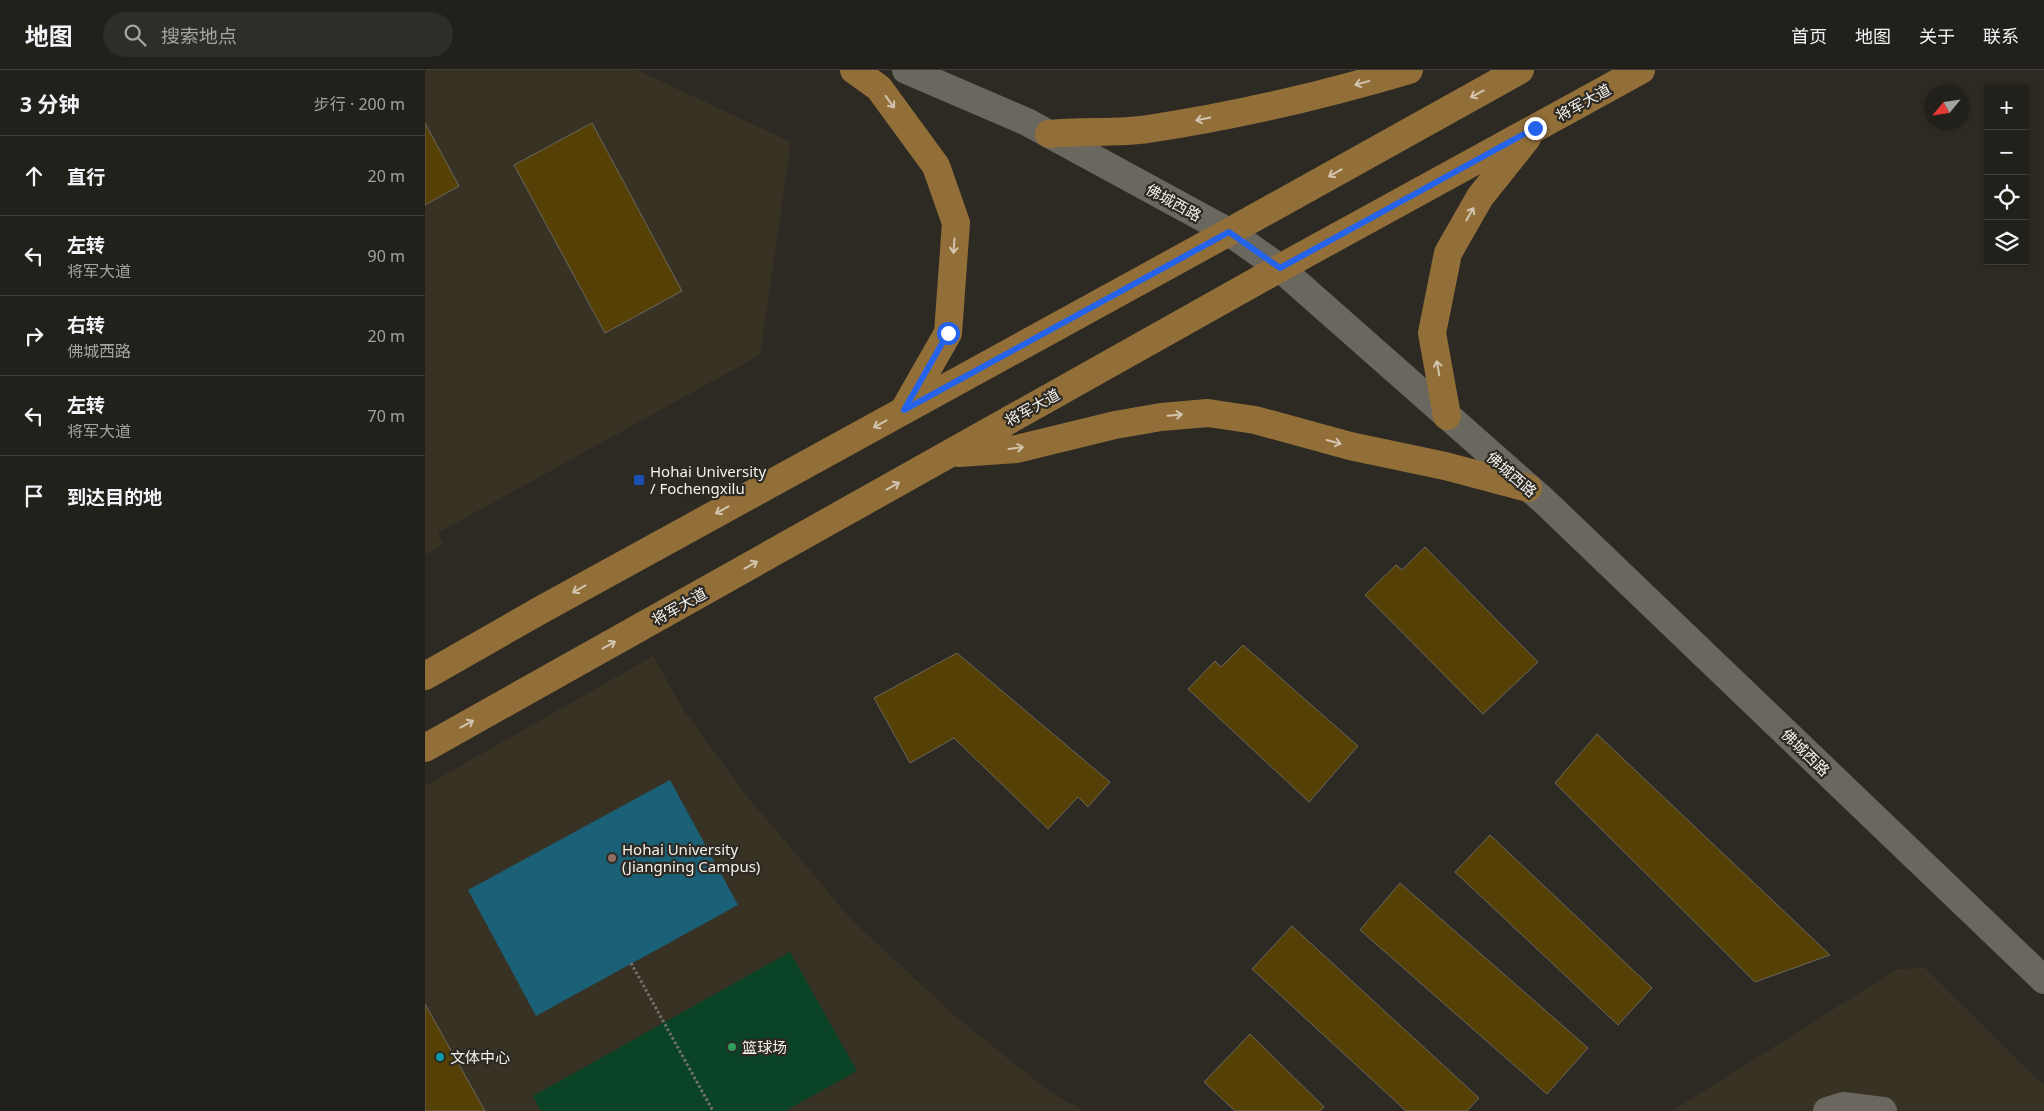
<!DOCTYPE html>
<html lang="zh">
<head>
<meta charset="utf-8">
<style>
  :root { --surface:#22201a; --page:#2e2d27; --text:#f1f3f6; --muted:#a2a3a2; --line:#3f3e39 }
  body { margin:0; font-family:"Noto Sans","Noto Sans SC",sans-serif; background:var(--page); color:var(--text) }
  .controls { position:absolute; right:15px; top:15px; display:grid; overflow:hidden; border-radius:0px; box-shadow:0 1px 4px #0004 }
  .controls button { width:45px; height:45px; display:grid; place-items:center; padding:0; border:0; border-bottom:1px solid var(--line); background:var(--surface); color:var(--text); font:25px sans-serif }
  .compass { position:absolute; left:1499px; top:15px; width:45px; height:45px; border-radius:50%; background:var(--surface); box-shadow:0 1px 4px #0004; rotate:241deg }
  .stop { position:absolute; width:15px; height:15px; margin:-11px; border:4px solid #2563eb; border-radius:50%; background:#fff }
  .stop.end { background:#2563eb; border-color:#fff; box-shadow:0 1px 5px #0008 }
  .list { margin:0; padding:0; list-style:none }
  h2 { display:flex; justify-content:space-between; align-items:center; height:65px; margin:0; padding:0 20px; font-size:21px }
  h2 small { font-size:16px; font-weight:400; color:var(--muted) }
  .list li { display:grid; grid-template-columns:32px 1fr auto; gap:15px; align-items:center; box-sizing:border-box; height:80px; padding:0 20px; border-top:1px solid var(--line) }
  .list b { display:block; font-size:19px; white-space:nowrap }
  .list p { margin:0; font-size:16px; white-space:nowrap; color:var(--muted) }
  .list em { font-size:16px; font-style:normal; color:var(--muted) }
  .icon { flex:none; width:28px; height:28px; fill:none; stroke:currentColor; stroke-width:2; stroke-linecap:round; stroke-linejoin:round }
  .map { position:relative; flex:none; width:1619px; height:1041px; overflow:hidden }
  header { display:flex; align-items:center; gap:30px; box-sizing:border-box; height:70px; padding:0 25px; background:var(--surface); border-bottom:1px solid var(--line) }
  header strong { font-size:24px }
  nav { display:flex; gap:28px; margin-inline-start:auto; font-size:18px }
  .search { width:350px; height:45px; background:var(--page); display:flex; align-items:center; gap:12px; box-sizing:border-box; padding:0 18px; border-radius:28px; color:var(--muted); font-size:19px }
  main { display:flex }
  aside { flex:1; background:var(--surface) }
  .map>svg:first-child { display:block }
</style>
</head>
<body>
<header>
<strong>地图</strong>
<div class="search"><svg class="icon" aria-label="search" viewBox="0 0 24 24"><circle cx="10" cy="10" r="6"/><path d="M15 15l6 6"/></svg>搜索地点</div>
<nav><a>首页</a><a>地图</a><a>关于</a><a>联系</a></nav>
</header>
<main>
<aside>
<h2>3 分钟<small>步行 · 200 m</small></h2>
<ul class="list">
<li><svg class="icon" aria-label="ahead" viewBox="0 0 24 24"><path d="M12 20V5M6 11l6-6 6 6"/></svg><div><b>直行</b></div><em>20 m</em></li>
<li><svg class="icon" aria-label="left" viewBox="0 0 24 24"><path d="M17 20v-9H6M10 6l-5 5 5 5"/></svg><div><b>左转</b><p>将军大道</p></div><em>90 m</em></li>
<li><svg class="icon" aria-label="right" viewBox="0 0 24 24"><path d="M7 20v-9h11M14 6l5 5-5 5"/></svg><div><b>右转</b><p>佛城西路</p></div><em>20 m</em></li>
<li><svg class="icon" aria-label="left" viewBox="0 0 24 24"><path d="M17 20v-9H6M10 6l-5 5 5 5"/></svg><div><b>左转</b><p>将军大道</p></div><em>70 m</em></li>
<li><svg class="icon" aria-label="arrive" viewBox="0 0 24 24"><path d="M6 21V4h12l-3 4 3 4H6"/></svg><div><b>到达目的地</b></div></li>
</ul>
</aside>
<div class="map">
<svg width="1619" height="1041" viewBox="0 0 1619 1041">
  <rect width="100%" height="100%" fill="#2d2a23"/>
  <g fill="#383225">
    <polygon points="0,0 212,0 366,72 335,285 13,463 19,474 0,485"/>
    <polygon points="228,586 258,639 321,725 427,850 530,946 625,1022 659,1041 0,1041 0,716"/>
    <polygon points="1499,897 1619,1016 1619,1041 1247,1041 1471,900"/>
  </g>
  <polygon fill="#0a4326" points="365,882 432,1001 360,1041 116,1041 108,1026"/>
  <polygon fill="#1a6077" points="245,710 313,835 111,946 43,820"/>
  <g fill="#554005" stroke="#6b6760">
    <polygon points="0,53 34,116 0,135"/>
    <polygon points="167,53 257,221 180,263 89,95"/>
    <polygon points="1000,477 1113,592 1058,644 940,525 971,495 977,500"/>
    <polygon points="818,575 933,676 884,732 763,619 790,591 796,597"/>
    <polygon points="532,583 685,712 663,737 653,727 623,759 529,668 485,693 449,628"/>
    <polygon points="1172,664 1405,885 1330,912 1130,713"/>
    <polygon points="1065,765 1227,918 1193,955 1030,802"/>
    <polygon points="975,813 1163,978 1122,1024 935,860"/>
    <polygon points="867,856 1054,1028 1042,1041 981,1041 827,899"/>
    <polygon points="0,934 60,1041 0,1041"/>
    <polygon points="825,964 899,1037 895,1041 810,1041 779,1012"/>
  </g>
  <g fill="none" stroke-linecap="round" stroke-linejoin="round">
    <polyline stroke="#75726c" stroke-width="3" stroke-dasharray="2.5 2.5" stroke-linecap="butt" points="206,893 288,1041"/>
    <polyline stroke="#6a675f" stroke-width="28" points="1402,1041 1418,1036 1458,1041"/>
    <polyline stroke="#6a675f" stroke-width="28" points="481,0 602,52 804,162 855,198 1119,431 1619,910"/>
    <g stroke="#926f39" stroke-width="28">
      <polyline points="429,0 454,18 511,96 531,153 523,263 479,340"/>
      <path d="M624,64C657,60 691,64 723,59C811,46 899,25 984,0"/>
      <polyline points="1022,346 1007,263 1023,183 1055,127 1102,68"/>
      <polyline points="534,383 592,379 690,355 736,347 783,343 830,350 925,376 1020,396 1103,418"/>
      <polyline points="0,606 114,541 804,162 1095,0"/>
      <polyline points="0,678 855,198 1216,0"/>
    </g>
  </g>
  <defs><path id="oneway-shaft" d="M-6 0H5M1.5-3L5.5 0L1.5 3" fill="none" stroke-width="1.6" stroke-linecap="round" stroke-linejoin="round" transform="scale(1.25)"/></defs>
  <g stroke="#d2c4ae">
    <use href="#oneway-shaft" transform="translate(937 13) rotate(165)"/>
    <use href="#oneway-shaft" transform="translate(1052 24) rotate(151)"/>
    <use href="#oneway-shaft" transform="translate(465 32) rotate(54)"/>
    <use href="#oneway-shaft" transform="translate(778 49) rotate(169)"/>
    <use href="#oneway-shaft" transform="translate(910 103) rotate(151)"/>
    <use href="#oneway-shaft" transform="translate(1045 144) rotate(-60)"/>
    <use href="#oneway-shaft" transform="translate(529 176) rotate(94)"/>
    <use href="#oneway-shaft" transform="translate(1013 298) rotate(-100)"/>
    <use href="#oneway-shaft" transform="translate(750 345) rotate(-5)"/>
    <use href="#oneway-shaft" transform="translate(455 354) rotate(151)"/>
    <use href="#oneway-shaft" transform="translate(909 372) rotate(15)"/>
    <use href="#oneway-shaft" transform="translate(591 378) rotate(-8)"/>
    <use href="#oneway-shaft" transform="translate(468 416) rotate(-29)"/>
    <use href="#oneway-shaft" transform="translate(297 440) rotate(151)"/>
    <use href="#oneway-shaft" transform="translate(326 495) rotate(-29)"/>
    <use href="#oneway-shaft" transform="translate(154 519) rotate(151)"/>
    <use href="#oneway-shaft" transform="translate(184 575) rotate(-29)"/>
    <use href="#oneway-shaft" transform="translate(42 654) rotate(-29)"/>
  </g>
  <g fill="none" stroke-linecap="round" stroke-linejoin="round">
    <polyline stroke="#2563eb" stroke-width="6" points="523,263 479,340 804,162 855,198 1110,58"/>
  </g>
  <rect fill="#1a4fb4" stroke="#2d2a23" stroke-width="2" x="208" y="404" width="12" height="12" rx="2.5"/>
  <circle fill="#8d6e63" stroke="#2d2a23" stroke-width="2" cx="187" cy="788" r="5"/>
  <circle fill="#2e9e5b" stroke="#2d2a23" stroke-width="2" cx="307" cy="977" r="5"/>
  <circle fill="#0f9aa8" stroke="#2d2a23" stroke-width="2" cx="15" cy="987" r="5"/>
  <g text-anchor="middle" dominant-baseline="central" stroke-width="4.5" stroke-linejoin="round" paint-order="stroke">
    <g font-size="15" fill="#f4f2ed" stroke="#2d2a23">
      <text transform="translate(1158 32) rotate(-29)">将军大道</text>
      <text transform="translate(749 132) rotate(29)">佛城西路</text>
      <text transform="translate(607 337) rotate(-29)">将军大道</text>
      <text transform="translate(1087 404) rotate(41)">佛城西路</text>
      <text transform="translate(254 536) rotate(-29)">将军大道</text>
      <text transform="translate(1381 682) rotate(44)">佛城西路</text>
    </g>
    <g font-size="15" fill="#f4f2ed" stroke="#2d2a23" text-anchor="start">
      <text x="225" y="401">Hohai University<tspan x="225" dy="17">/ Fochengxilu</tspan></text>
      <text x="197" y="779">Hohai University<tspan x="197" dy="17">(Jiangning Campus)</tspan></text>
      <text x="317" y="977">篮球场</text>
      <text x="25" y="987">文体中心</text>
    </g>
  </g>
</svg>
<div class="controls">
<button>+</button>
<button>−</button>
<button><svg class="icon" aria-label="locate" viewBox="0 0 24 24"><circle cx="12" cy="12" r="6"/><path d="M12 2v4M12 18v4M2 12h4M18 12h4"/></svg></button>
<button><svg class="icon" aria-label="layers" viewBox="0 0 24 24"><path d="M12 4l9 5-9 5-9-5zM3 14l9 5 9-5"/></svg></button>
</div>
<svg class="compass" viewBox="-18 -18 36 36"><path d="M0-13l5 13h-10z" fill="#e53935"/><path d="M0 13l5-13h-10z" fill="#a2a3a2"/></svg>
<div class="stop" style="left:523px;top:263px"></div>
<div class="stop end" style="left:1110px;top:58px"></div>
</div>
</main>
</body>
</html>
